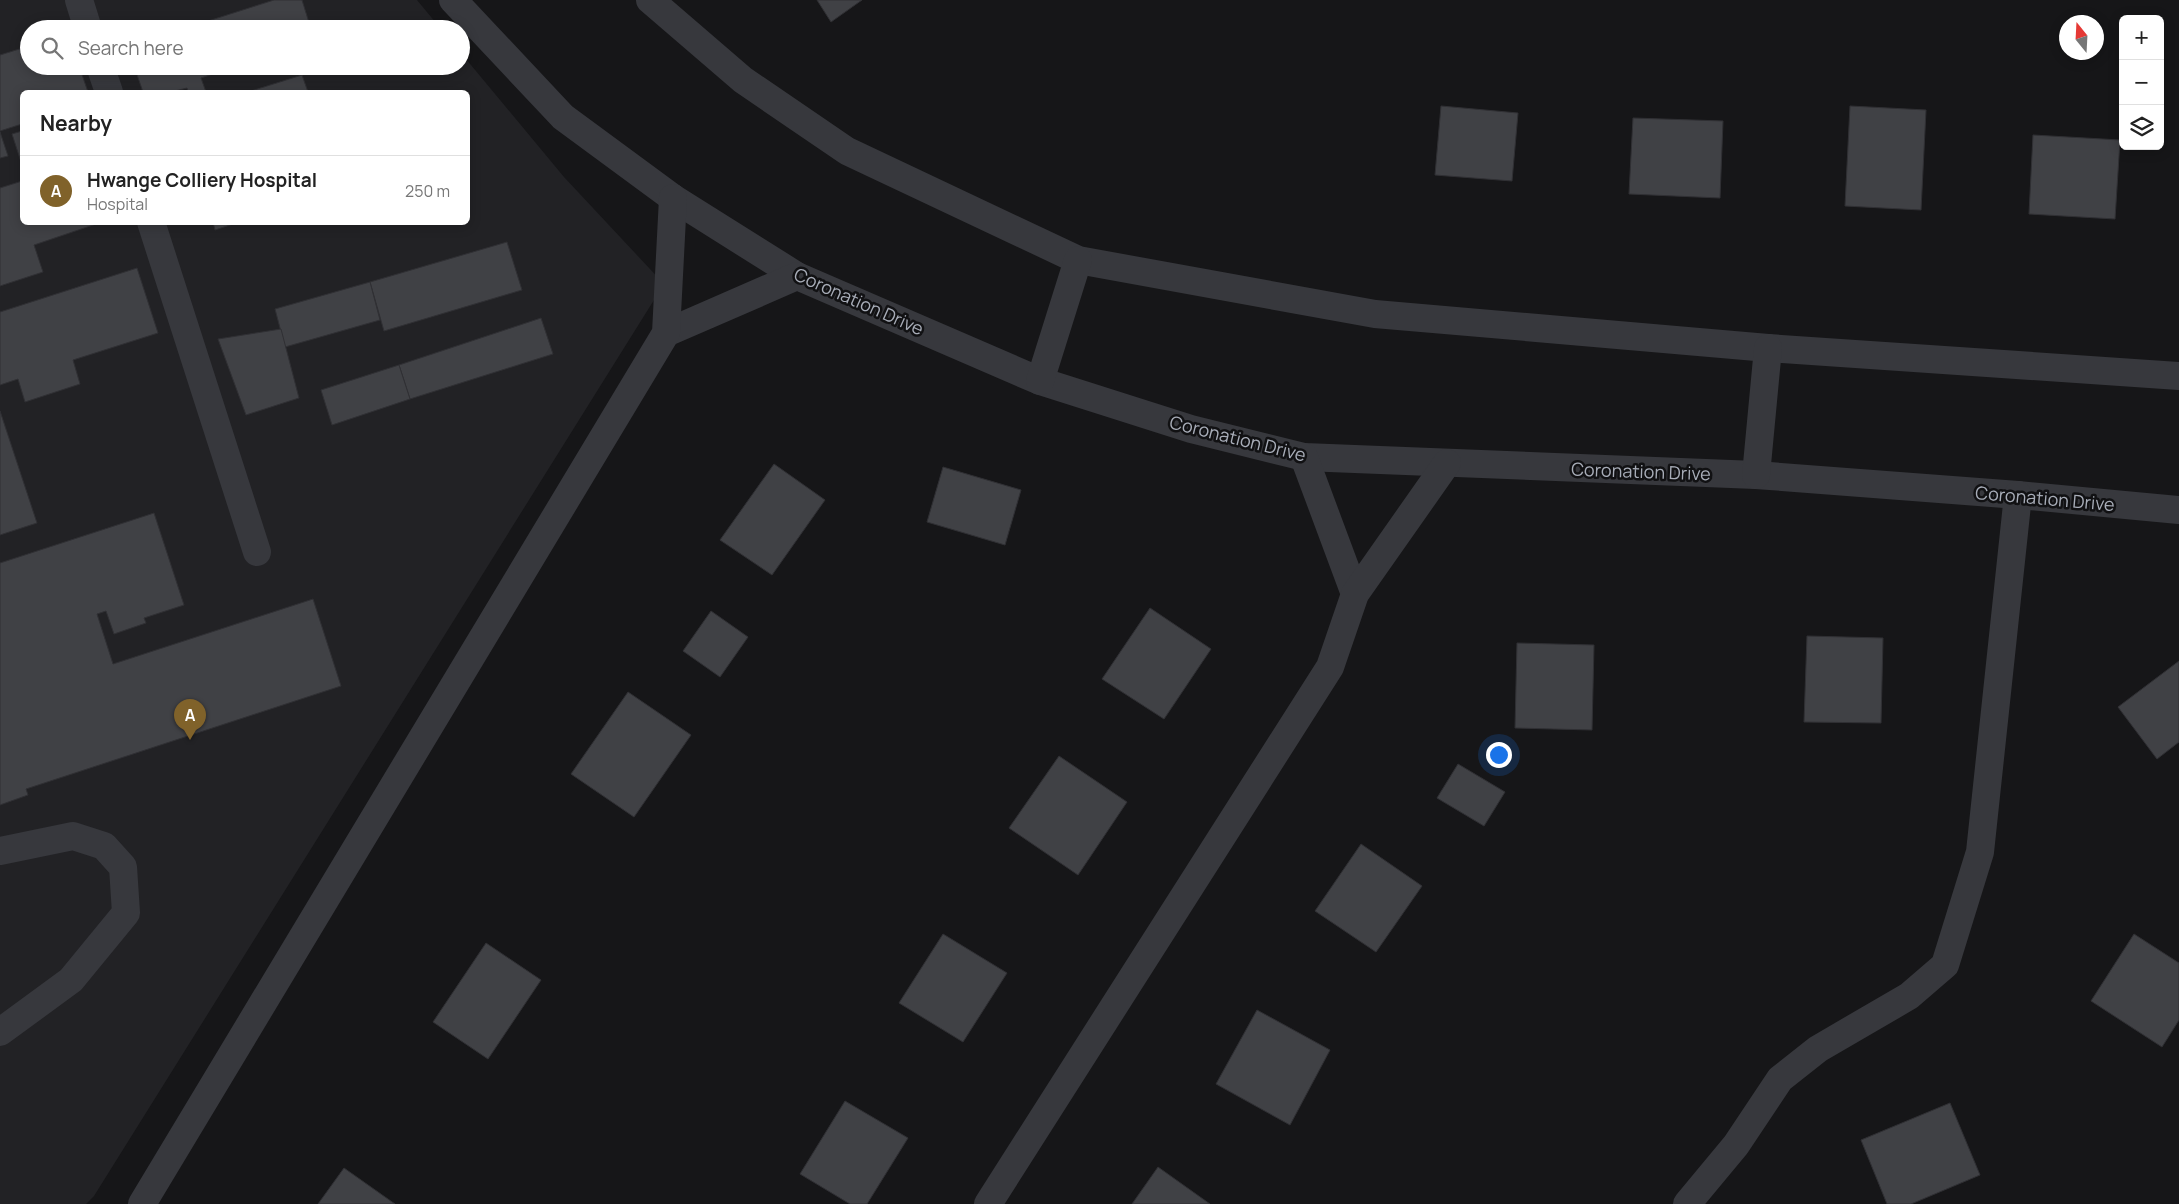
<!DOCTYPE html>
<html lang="en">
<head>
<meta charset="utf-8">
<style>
  :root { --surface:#fff; --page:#f2f2f2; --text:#222; --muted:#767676; --line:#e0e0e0; --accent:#80622a }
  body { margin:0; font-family:Manrope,sans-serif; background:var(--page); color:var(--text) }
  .controls { position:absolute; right:15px; top:15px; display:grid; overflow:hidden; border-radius:8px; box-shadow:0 2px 12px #0003 }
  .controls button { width:45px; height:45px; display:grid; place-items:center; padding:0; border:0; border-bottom:1px solid var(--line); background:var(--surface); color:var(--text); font:25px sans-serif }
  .compass { position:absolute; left:2059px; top:15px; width:45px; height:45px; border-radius:50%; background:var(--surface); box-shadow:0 2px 12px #0003; rotate:342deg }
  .you { position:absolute; left:1498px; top:754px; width:18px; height:18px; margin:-12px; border:4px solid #fff; border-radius:50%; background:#1a73e8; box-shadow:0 0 0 8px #1a73e833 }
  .badge { display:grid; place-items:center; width:32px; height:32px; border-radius:50%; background:var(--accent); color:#fff; font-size:16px; font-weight:700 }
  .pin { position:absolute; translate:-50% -41px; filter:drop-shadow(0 1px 2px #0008) }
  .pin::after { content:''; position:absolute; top:26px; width:18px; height:15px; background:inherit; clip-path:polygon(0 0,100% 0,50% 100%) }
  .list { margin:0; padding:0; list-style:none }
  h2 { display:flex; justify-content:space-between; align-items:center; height:65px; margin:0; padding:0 20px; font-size:21px }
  h2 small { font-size:16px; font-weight:400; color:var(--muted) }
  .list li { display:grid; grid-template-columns:32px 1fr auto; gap:15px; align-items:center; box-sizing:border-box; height:70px; padding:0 20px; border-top:1px solid var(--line) }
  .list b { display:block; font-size:19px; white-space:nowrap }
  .list p { margin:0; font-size:16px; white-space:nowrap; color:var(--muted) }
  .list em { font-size:16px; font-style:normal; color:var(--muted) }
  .icon { flex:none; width:28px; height:28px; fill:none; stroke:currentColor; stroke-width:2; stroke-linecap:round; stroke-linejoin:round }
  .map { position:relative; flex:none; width:2179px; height:1204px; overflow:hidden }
  .search { position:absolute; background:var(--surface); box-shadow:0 2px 12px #0003; left:20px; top:20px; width:450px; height:55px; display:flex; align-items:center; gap:12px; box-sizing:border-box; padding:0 18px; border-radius:28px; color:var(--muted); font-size:19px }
  .panel { position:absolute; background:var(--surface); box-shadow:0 2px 12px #0003; left:20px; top:90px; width:450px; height:135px; border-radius:8px }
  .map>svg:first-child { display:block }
</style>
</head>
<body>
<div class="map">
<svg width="2179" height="1204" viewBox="0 0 2179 1204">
  <rect width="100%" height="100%" fill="#161618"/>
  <path fill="#222225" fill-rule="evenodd" d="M0,0H417L441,29H29V66H461V53L564,177L664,284L94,1196L86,1204H0ZM22,92H468V222H22Z"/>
  <g fill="#404145" stroke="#303034">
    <polygon points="274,0 302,0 311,29 183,29"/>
    <polygon points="817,0 862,0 831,22"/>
    <polygon points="29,46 29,66 79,66 88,92 22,92 22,124 0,131 0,55"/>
    <polygon points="134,66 236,66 201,78 206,92 188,92 187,88 171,92 143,92"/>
    <polygon points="302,75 308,92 248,92"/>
    <polygon points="1441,106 1518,113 1512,181 1435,175"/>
    <polygon points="1850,106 1926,110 1921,210 1845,206"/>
    <polygon points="1633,118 1723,121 1720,198 1629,194"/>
    <polygon points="22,131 22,165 12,134"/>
    <polygon points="0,132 8,156 0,158"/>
    <polygon points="2033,135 2120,140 2115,219 2029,214"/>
    <polygon points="22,181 22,222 102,222 34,245 43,272 0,286 0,188"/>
    <polygon points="213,222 239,222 215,230"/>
    <polygon points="507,242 522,290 384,331 370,282"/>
    <polygon points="137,268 158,333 73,360 80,384 25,402 18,379 0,385 0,312"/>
    <polygon points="370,282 380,320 285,347 275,309"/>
    <polygon points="541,318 553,354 410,399 399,365"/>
    <polygon points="281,329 299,398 246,415 218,339"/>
    <polygon points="399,365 410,399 332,425 321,390"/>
    <polygon points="0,411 37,523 0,535"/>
    <polygon points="774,464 825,500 772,575 720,540"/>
    <polygon points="943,467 1021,490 1005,545 927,522"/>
    <polygon points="154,513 184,605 144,618 146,623 114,634 106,611 97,614 113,664 313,599 341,686 26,789 28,795 0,805 0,563"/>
    <polygon points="1150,608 1211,649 1164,719 1102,679"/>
    <polygon points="711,611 748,637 720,677 683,651"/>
    <polygon points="1807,636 1883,638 1881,723 1804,722"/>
    <polygon points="1517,643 1594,645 1592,730 1515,728"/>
    <polygon points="2179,661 2179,742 2157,759 2118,707"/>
    <polygon points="628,692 691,735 634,817 571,774"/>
    <polygon points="1059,756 1127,802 1078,875 1009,828"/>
    <polygon points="1458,764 1505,792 1484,826 1437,798"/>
    <polygon points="1361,844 1422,886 1376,952 1315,911"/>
    <polygon points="943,934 1007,973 963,1042 899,1003"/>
    <polygon points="2134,934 2179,963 2179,1020 2162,1047 2091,1001"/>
    <polygon points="486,943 541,980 488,1059 433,1022"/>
    <polygon points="1257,1010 1330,1050 1290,1125 1216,1084"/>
    <polygon points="845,1101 908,1138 867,1204 850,1204 800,1174"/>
    <polygon points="1950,1103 1980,1175 1911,1204 1887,1204 1861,1140"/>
    <polygon points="1158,1167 1210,1204 1132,1204"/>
    <polygon points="344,1168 395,1204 318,1204"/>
  </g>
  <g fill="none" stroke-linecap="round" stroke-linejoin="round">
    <g stroke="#37383d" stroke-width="28">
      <polyline points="79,0 88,29"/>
      <polyline points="453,0 563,117 673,198 797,276 1040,381 1191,429 1304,457 1756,475 2018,495 2179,510"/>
      <polyline points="650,0 743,80 847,151 1078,260 1375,314 1768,348 2179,376"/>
      <polyline points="100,66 109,92"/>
      <polyline points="151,222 257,552"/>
      <polyline points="666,333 797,276"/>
      <polyline points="1040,381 1078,260"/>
      <polyline points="1304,457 1355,594"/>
      <polyline points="1756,475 1768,348"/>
      <polyline points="0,851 73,836 104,846 123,867 126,913 71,980 0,1032"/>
      <polyline points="142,1204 666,333 673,198"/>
      <polyline points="988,1204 1330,667 1355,594 1447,463"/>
      <polyline points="1687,1204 1736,1145 1780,1079 1818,1049 1909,996 1945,965 1980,852 2018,495"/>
    </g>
  </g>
  <g text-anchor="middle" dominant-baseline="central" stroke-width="5" stroke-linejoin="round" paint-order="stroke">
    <g font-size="18" fill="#a8adb8" stroke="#111113">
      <text transform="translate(859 301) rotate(24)">Coronation Drive</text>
      <text transform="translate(1238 438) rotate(14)">Coronation Drive</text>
      <text transform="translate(1641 471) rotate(2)">Coronation Drive</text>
      <text transform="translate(2045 498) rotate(5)">Coronation Drive</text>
    </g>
  </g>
</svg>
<div class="controls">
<button>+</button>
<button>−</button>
<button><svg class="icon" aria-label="layers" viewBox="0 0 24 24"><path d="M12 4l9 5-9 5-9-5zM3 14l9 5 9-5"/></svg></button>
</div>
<svg class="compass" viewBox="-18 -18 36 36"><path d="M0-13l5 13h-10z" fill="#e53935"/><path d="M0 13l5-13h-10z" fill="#767676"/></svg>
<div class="you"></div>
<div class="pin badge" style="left:190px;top:740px">A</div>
<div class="search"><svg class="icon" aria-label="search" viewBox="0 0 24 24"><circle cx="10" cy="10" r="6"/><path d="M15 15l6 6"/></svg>Search here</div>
<section class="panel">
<h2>Nearby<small></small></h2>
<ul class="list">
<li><span class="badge">A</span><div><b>Hwange Colliery Hospital</b><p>Hospital</p></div><em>250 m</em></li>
</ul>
</section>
</div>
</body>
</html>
